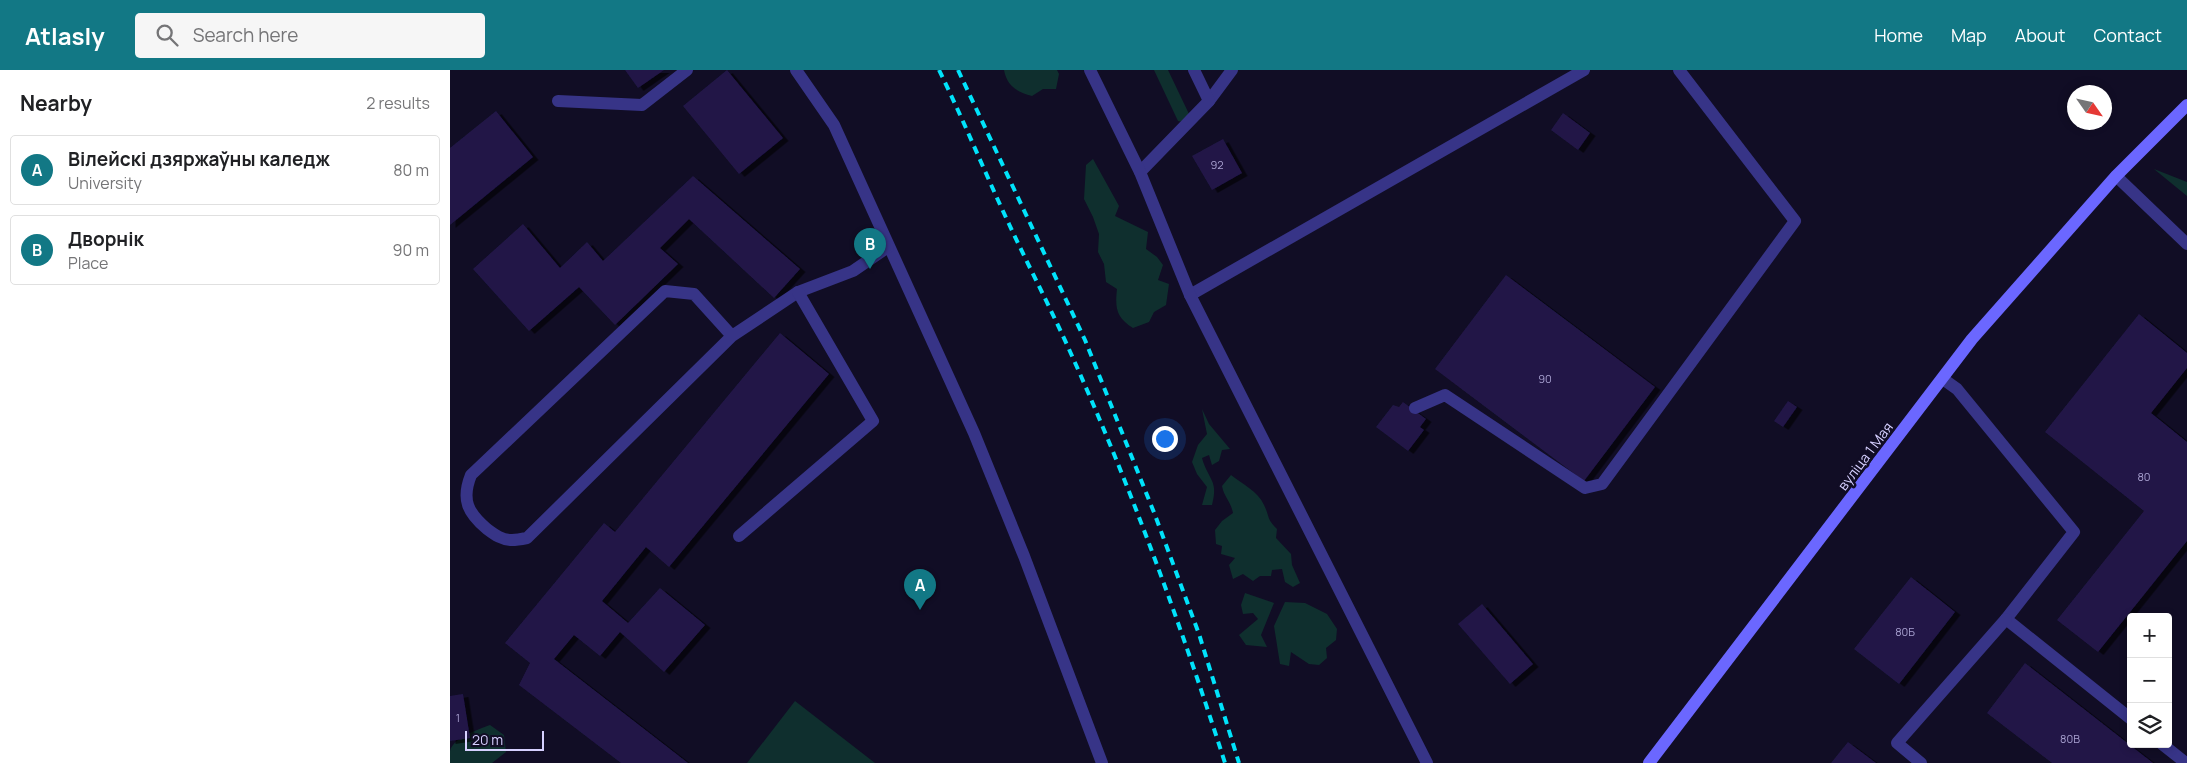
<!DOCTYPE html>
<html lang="en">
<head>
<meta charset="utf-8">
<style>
  :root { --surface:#fff; --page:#f6f6f6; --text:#202124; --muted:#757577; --line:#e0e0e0; --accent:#127885 }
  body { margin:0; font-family:Manrope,sans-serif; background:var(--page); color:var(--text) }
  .controls { position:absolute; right:15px; bottom:15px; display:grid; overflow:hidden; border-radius:5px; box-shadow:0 2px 8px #0003 }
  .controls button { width:45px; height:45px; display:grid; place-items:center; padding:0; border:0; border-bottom:1px solid var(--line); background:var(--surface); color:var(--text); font:25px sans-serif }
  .compass { position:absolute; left:1617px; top:15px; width:45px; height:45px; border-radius:50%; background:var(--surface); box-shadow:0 2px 8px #0003; rotate:124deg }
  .scale { position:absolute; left:15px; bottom:12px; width:79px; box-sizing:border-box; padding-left:5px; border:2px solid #d6d0ff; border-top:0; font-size:14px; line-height:18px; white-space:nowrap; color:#d6d0ff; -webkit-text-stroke:4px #110d25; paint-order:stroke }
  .you { position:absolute; left:714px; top:368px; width:18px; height:18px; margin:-12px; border:4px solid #fff; border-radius:50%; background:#1a73e8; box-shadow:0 0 0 8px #1a73e833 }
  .badge { display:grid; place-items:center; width:32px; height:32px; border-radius:50%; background:var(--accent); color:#fff; font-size:16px; font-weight:700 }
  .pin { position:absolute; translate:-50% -41px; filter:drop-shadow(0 1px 2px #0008) }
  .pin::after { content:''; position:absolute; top:26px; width:18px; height:15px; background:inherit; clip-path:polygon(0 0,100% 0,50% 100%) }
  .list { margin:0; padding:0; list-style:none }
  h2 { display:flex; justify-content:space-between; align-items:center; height:65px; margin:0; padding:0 20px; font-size:21px }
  h2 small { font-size:16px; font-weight:400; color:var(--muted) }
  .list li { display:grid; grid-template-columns:32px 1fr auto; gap:15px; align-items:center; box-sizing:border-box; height:70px; margin:0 10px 10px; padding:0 10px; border:1px solid var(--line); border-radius:5px }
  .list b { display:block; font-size:19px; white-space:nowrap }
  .list p { margin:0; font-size:16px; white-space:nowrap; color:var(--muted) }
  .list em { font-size:16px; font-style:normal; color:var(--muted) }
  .icon { flex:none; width:28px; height:28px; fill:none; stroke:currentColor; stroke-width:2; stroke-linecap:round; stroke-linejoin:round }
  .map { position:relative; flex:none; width:1737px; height:693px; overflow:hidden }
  header { display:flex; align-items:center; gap:30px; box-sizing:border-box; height:70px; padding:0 25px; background:var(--accent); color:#fff }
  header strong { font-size:24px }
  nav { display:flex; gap:28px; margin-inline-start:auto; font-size:18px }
  .search { width:350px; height:45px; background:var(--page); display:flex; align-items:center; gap:12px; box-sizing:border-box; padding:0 18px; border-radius:5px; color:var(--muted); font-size:19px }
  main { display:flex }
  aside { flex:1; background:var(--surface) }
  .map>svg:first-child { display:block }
</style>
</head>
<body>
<header>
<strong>Atlasly</strong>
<div class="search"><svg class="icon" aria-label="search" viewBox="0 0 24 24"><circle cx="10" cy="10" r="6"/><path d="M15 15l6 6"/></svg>Search here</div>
<nav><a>Home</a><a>Map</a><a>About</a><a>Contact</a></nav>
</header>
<main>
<aside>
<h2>Nearby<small>2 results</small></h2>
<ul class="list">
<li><span class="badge">A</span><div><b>Вілейскі дзяржаўны каледж</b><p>University</p></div><em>80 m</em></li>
<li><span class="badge">B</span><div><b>Дворнік</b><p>Place</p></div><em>90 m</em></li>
</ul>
</aside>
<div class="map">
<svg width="1737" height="693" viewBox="0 0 1737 693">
  <defs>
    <filter id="shadow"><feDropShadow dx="5.5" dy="3" stdDeviation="0" flood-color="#0009"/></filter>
  </defs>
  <rect width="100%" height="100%" fill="#110d25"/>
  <g fill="#0f2f2e">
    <path d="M554,0H607L609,4L606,19H593L582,26C567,22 557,16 554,0Z"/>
    <polygon points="704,0 718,0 739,44 733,52 728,51"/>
    <path d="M643,89L669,136L665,146L698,162L696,179L707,187L713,195L708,210L719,214L716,235L704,242L699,252L683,258C666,247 665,238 667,219L656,212L654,194L648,182L649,164L643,147L634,129L636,95Z"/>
    <polygon points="1704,99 1737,112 1737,126"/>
    <path d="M752,339L759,354L780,379L772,380L769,391L762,395L759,385L752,388C758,410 769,410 762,435H752L757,417L747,404L742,392L748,375L757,364Z"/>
    <path d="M781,405C792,414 808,421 814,435C820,447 816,448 827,459L826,468L841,484L842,495L850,513L843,517L835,512L832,499L822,500L821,506H810L803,511L793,504L783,509L779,495L785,488L771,484L772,476L766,474L765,460L772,451L783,443C781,432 774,427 772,416Z"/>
    <polygon points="795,523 824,533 811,565 817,577 796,575 789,565 808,549 803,543 793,544 791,535"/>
    <polygon points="835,532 855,533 877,544 887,559 886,570 876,578 877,588 869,595 859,594 841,582 839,596 830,594 824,556"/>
    <polygon points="345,631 425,693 297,693"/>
    <path d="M40,655L54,665L56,682L42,693H0C0,689 0,684 0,681C3,668 29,659 40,655Z"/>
  </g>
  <g fill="#211747" filter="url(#shadow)">
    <polygon points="175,0 214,0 188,18"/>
    <polygon points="277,0 333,68 289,104 233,36"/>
    <polygon points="46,41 83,87 0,155 0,78"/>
    <polygon points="1113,43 1140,63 1128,80 1101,60"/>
    <polygon points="773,69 792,103 762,120 742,86"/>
    <polygon points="243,106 350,199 324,228 239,149 210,178 228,194 165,255 129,217 79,261 23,199 73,154 110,198 137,172 153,191"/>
    <polygon points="1056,205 1205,317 1134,411 985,299"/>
    <polygon points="1689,244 1737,283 1737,298 1701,343 1737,372 1737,471 1648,582 1607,550 1694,441 1595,362"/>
    <polygon points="330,263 379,304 219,497 196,477 152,531 178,553 210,518 255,555 214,602 170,562 150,586 124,565 104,589 238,693 171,693 69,615 80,593 55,573 154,453 165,462"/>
    <polygon points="1338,331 1347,337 1333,357 1324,351"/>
    <polygon points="953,332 976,349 970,357 974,360 958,381 926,357 943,335 949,337"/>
    <polygon points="1461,507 1505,542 1449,614 1404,579"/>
    <polygon points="1032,534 1083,594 1060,614 1008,554"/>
    <polygon points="1575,593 1703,693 1602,693 1537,643"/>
    <polygon points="13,624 20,668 0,671 0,626"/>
    <polygon points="1398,672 1426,693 1381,693"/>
  </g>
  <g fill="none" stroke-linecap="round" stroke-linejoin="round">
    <g stroke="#373487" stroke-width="12">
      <polyline points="346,0 384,55 524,363 574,486 652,693"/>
      <polyline points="108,31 192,35 237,0"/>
      <polyline points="759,31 782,0"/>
      <polyline points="690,102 759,31 744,0"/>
      <polyline points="1666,106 1737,174"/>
      <polyline points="740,225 1134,0"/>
      <path d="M282,266L244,224L215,221L21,405C11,430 18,443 37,459C45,465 52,470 62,470C67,470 72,469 77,468L282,266L348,222L403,201L438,177"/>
      <polyline points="1493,309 1507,319 1624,462 1556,549 1681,649"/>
      <polyline points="965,338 995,325 1135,418 1152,414 1345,151 1229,0"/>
      <polyline points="289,466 423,351 348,222"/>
      <polyline points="1712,674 1736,693"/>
      <polyline points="1471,693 1447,673 1556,549"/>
    </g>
    <polyline stroke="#373487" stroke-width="12" points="640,0 690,102 740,225 977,693"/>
    <polyline stroke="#6b67ff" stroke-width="12" points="1199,693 1522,269 1666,106 1737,35"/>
    <g stroke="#00e3fb" stroke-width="4" stroke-dasharray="8 6" stroke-linecap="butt">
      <path d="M489,0C514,51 535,103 559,154C578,195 599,235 618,277C679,412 730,552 775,693"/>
      <polyline points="508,0 635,270 705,445 749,564 789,693"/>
    </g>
  </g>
  <g text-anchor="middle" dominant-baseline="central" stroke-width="5" stroke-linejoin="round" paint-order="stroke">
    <g font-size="11" fill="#a9a2d1">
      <text x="767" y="94">92</text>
      <text x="1095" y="308">90</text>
      <text x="1694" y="406">80</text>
      <text x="1455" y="561">80Б</text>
      <text x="8" y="647">1</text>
      <text x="1620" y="668">80В</text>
    </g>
    <g font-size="14" fill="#d6d0ff" stroke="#110d25">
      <text transform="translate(1415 386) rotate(-53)">вуліца 1 Мая</text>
    </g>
  </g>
</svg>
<div class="controls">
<button>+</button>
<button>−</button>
<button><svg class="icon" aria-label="layers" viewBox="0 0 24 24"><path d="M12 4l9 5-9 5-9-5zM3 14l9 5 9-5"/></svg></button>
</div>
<svg class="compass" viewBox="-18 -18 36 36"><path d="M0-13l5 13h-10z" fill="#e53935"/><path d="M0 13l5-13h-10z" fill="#757577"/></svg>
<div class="scale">20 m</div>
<div class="you"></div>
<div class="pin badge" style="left:470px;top:540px">A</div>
<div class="pin badge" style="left:420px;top:199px">B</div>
</div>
</main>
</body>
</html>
